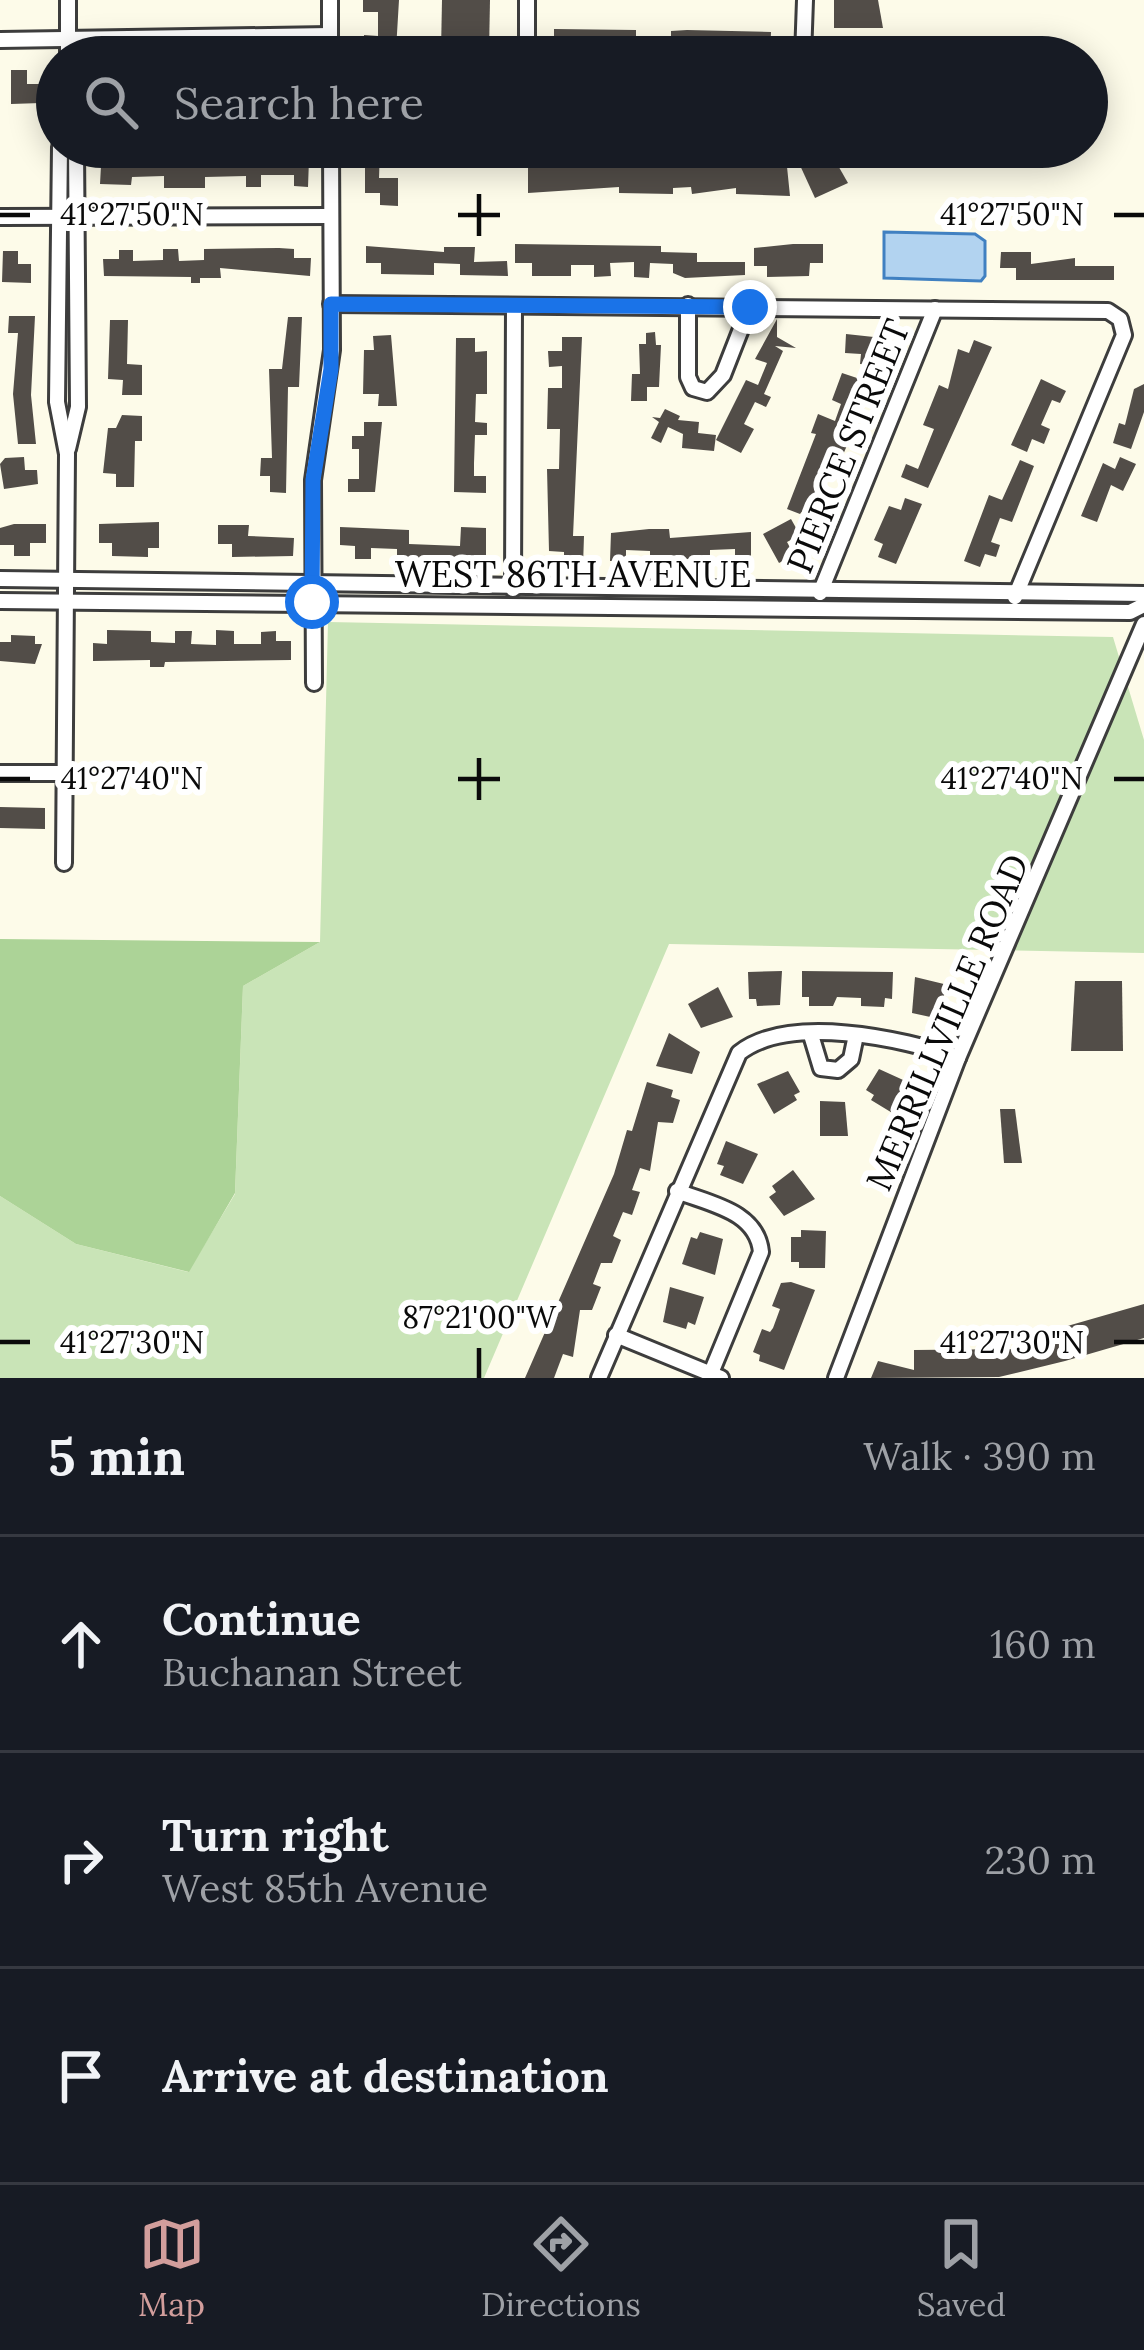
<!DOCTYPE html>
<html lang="en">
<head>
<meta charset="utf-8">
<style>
  :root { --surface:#171b24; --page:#242831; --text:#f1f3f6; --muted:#9ea1a6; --line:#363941; --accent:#d29e9c }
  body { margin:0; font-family:Lora,serif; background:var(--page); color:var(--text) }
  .stop { position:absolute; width:36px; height:36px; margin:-27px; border:9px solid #1a73e8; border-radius:50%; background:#fff }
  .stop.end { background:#1a73e8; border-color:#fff; box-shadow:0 3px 12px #0008 }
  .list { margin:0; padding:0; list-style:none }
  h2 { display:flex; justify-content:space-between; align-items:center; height:156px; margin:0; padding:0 48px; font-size:51px }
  h2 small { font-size:39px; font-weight:400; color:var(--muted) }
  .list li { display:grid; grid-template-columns:78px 1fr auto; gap:36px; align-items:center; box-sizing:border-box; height:216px; padding:0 48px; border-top:3px solid var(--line) }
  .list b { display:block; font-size:45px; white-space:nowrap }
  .list p { margin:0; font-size:39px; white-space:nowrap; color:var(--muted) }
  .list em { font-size:39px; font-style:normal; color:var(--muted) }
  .icon { flex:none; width:66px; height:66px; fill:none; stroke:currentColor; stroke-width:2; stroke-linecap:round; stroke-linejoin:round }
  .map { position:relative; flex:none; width:1144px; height:1378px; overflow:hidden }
  .search { position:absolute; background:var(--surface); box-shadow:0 6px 30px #0003; left:36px; right:36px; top:36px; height:132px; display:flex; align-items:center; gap:30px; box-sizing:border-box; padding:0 42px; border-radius:66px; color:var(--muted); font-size:45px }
  .sheet { height:804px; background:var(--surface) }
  nav { display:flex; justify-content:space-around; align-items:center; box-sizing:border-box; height:168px; border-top:3px solid var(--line); background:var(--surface); font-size:33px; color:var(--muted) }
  nav a { display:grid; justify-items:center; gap:6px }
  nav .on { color:var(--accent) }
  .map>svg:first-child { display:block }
</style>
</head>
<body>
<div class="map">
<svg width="1144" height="1378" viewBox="0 0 1144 1378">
  <rect width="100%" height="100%" fill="#fdfbe9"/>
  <polygon fill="#c9e4b7" points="328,622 1113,637 1144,740 1144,953 669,944 484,1378 0,1378 0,1196 76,1244 188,1272 235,1194 243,986 320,942"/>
  <polygon fill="#acd397" points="0,939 320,942 243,986 235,1193 189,1272 76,1244 0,1196"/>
  <polygon fill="#b2d3f0" stroke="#4080c1" stroke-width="3" points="884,232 975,234 985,241 985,276 981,281 884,278"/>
  <g fill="#524d48">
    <polygon points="363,0 399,0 396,50 363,50 364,35 378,36 378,12 363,12"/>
    <polygon points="442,0 490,0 489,52 441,51"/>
    <polygon points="834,0 878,0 883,28 834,28"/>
    <polygon points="554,29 636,30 636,36 671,36 671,31 687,30 771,32 770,57 554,57"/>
    <polygon points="11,70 27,70 27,84 41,84 41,103 11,104"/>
    <polygon points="365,147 380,147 379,178 398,178 398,206 380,205 380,193 365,193"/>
    <polygon points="574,147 746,147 746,156 786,157 790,196 736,194 736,188 692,194 691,187 673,188 673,194 619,193 619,187 528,193 528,166 535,166 535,154 574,154"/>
    <polygon points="828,148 848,183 815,198 798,161"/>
    <polygon points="309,159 308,187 294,186 294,175 261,175 261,187 246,187 246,176 205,177 205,188 164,188 164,176 132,177 131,185 100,184 101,166 148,168 148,160"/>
    <polygon points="515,244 661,246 661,252 697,253 697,262 745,262 745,275 685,278 673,273 673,264 650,263 649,278 634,277 634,262 610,263 611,276 594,277 594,265 571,265 571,276 532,276 532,263 515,263"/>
    <polygon points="793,244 823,244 823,263 810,263 809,276 767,277 767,266 754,266 754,248"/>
    <polygon points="366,246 444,252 444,247 475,247 474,262 507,261 508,276 460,275 460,264 434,263 434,275 381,274 381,263 366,263"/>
    <polygon points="279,248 294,249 294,258 311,258 310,276 220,268 221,278 200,278 200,283 191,283 191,277 104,276 103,259 119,259 119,250 133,250 133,261 163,260 163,249 178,249 179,261 204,260 204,249"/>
    <polygon points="3,251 18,251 18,264 31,264 31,283 2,282"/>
    <polygon points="1001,252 1031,252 1031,264 1075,258 1075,266 1114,266 1114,280 1016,280 1016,268 1000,268"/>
    <polygon points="9,316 35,316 31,395 36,444 18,444 13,394 18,333 8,333"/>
    <polygon points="288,317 302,317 299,387 288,387 286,493 270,492 270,476 260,476 261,458 272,458 269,369 282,369"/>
    <polygon points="777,319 777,337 796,348 775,346 783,351 764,394 771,397 766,407 755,402 744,424 754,429 741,453 716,440 746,380 758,385 767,363 755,359"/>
    <polygon points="110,320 128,320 127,364 142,365 142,395 122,395 123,380 108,379"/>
    <polygon points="655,332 656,345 661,345 659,387 647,387 647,401 631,401 632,374 640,374 639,344 646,344 646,333"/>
    <polygon points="846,334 883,338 883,366 860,364 861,354 845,353"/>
    <polygon points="391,335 397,406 378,406 379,394 363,394 364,350 374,350 373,336"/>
    <polygon points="562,337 582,337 573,536 584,536 583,566 564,566 564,552 549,551 547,469 559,469 560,429 547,429 548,388 562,388 562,366 549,367 548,351 562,351"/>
    <polygon points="456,338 475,338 475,352 487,351 487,394 476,394 475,422 487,423 487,435 475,435 474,463 474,476 486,476 486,493 454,492"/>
    <polygon points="974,340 992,347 928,488 901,477 906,464 918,469 934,429 923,425 939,385 948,389 958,349 969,353"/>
    <polygon points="842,373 866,381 861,396 867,399 836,471 823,466 814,488 826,493 820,507 809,502 800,514 787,509 816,434 811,433 818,414 835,421 841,404 832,400"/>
    <polygon points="1041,379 1066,391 1060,403 1052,400 1041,425 1050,429 1044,444 1032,439 1027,452 1011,445"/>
    <polygon points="1144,384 1144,412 1131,449 1113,443 1119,423 1125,425 1134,389"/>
    <polygon points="665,409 680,416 678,420 699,422 698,433 716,435 714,451 682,448 683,434 668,427 661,443 651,438 659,422 652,417 660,418"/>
    <polygon points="122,415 142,416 142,441 135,441 134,487 116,487 116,474 103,473 108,428 116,428"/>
    <polygon points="364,422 382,422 375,492 348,492 348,479 359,479 359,449 352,449 352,436 364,436"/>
    <polygon points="24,457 25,470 37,470 38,484 4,489 0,464 5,458"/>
    <polygon points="1120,457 1136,464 1123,491 1111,485 1097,522 1081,516 1103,463 1115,469"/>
    <polygon points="1020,460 1034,466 1012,522 1000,518 991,542 1000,545 996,557 985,554 980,567 964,561 989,495 1002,500"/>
    <polygon points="905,498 922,504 896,564 878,557 883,544 874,540 889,506 901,510"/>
    <polygon points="791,519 800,535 787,542 794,555 779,563 763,534"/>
    <polygon points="159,522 159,548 148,548 148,557 112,556 112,543 99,543 99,524"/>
    <polygon points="14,524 46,524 46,543 30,543 30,556 14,556 14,545 0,545 0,528"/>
    <polygon points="218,525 249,525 248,536 294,538 293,556 232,557 232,544 218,544"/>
    <polygon points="340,527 409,530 409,544 460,546 461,527 486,528 486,560 397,559 397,549 371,548 371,559 355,559 355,546 340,545"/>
    <polygon points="649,529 669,529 670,538 751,532 751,562 735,562 735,549 710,550 710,562 665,556 665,562 650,562 650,551 626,550 626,561 610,561 611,533"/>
    <polygon points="107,630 151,631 151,642 175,643 175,631 192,631 191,644 216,645 216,630 234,631 234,644 261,644 261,632 276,631 276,641 291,641 291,660 165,662 164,667 150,667 150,660 93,661 93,643 107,644"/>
    <polygon points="11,635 35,636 35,644 42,644 35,664 0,661 0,642 11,642"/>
    <polygon points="0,807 45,808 45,829 0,828"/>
    <polygon points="782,971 780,1005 757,1006 756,999 749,999 748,972"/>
    <polygon points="802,971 893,972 892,999 885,998 884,1007 861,1006 861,998 837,997 833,1006 809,1006 809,997 802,997"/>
    <polygon points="915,977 948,985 935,1018 912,1013"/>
    <polygon points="1075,981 1122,981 1123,1051 1071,1051"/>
    <polygon points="718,987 733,1017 701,1028 688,1004"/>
    <polygon points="669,1033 700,1052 692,1074 656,1066"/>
    <polygon points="879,1069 912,1084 894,1114 871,1100 874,1095 866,1090"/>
    <polygon points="788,1071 800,1092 794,1095 797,1100 774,1114 757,1084"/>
    <polygon points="647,1082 673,1090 671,1097 680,1100 673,1123 658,1122 650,1171 640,1168 632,1190 640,1192 632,1215 623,1212 613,1236 621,1240 612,1263 601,1263 593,1284 601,1287 592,1310 580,1310 573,1357 563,1354 554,1378 525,1378 614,1174 627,1130 632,1131"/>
    <polygon points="820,1101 845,1102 848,1136 820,1136"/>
    <polygon points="1000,1109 1015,1109 1022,1163 1004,1163"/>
    <polygon points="726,1141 758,1154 743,1184 720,1175 724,1166 717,1164"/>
    <polygon points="793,1170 815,1199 784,1216 769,1197 776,1192 772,1186"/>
    <polygon points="801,1230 826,1231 825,1268 799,1268 799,1262 791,1262 791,1237 801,1237"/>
    <polygon points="700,1232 723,1239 715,1275 682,1264 691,1237 697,1239"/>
    <polygon points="791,1282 815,1290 784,1370 759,1361 760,1355 753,1352 762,1329 770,1332 773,1328 780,1309 772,1306 781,1283"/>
    <polygon points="670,1287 704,1297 695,1325 688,1322 686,1329 663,1322"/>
    <polygon points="1144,1304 1144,1338 1065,1361 999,1377 871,1378 878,1361 914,1370 914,1350 1017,1349 1015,1341"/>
  </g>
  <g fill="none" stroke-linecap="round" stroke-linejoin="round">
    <g stroke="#3d3d3d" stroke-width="20">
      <g id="minor">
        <polyline points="0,40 330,35"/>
        <polyline points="68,57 68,0"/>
        <polyline points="330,57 330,0"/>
        <polyline points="527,57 527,0"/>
        <polyline points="803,57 805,0"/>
        <polyline points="60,147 57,402 67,454 64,863"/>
        <polyline points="0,217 331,216"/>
        <polyline points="331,304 1108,311 1120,319 1124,335 1015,597"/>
        <polyline points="688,305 688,377 693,388 707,392 723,375 750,306"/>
        <polyline points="68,449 78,407 76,147"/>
        <polyline points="0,579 1144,594"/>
        <polyline points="513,589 514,306"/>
        <polyline points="820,593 935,309"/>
        <polyline points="0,601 1130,612 1144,605"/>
        <polyline points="314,683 313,480 332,350 331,147"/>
        <polyline points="0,773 65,773"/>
        <polyline points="811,1035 821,1068 838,1070 851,1059 856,1035"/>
        <path d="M677,1191C710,1204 757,1211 761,1252L711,1373"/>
        <polyline points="616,1335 721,1378"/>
        <path d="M599,1378L739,1053C788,1014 903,1038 958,1058"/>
        <polyline points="836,1378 958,1058 1144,624"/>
      </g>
    </g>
    <use href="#minor" stroke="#fff" stroke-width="14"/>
  </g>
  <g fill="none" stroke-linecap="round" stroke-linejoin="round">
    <polyline stroke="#1a73e8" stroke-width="15" points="312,602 313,480 331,369 331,304 750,307"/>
  </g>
  <path fill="none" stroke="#0a0a0a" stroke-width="4.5" d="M479,194V236M0,215H30M458,215H500M1114,215H1144M479,758V800M0,779H30M458,779H500M1114,779H1144M0,1342H30M1114,1342H1144M479,1348V1378"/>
  <g text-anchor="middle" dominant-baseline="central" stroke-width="12" stroke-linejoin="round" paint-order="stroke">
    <g font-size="36" fill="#0a0a0a" stroke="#fff">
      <text transform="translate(848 446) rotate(-68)">PIERCE STREET</text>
      <text x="573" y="574">WEST 86TH AVENUE</text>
      <text transform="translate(947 1022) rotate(-67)">MERRILLVILLE ROAD</text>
    </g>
  </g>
  <g font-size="30" text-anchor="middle" fill="#0a0a0a" stroke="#fff" stroke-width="12" stroke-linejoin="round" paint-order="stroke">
    <text x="132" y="225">41°27'50"N</text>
    <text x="1012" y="225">41°27'50"N</text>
    <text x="132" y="789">41°27'40"N</text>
    <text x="1012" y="789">41°27'40"N</text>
    <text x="479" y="1328">87°21'00"W</text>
    <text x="132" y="1353">41°27'30"N</text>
    <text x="1012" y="1353">41°27'30"N</text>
  </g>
</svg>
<div class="stop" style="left:312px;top:602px"></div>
<div class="stop end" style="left:750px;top:307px"></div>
<div class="search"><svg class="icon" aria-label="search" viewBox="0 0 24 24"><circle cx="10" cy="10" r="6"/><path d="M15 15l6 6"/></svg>Search here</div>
</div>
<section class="sheet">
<h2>5 min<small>Walk · 390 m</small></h2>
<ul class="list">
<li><svg class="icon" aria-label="ahead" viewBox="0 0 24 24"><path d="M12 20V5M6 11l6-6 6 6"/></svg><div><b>Continue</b><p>Buchanan Street</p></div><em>160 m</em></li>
<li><svg class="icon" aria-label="right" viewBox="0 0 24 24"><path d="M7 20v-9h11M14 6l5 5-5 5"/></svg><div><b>Turn right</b><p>West 85th Avenue</p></div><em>230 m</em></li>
<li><svg class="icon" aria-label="arrive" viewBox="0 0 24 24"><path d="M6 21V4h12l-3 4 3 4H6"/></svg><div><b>Arrive at destination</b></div></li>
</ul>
</section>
<nav>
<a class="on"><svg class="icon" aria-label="map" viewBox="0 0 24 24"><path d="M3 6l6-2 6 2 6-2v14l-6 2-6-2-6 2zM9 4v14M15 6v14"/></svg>Map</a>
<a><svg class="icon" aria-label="directions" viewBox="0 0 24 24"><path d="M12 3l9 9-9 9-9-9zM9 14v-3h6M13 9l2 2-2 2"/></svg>Directions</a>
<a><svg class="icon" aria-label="saved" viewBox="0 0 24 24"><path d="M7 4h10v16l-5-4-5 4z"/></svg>Saved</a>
</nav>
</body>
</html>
